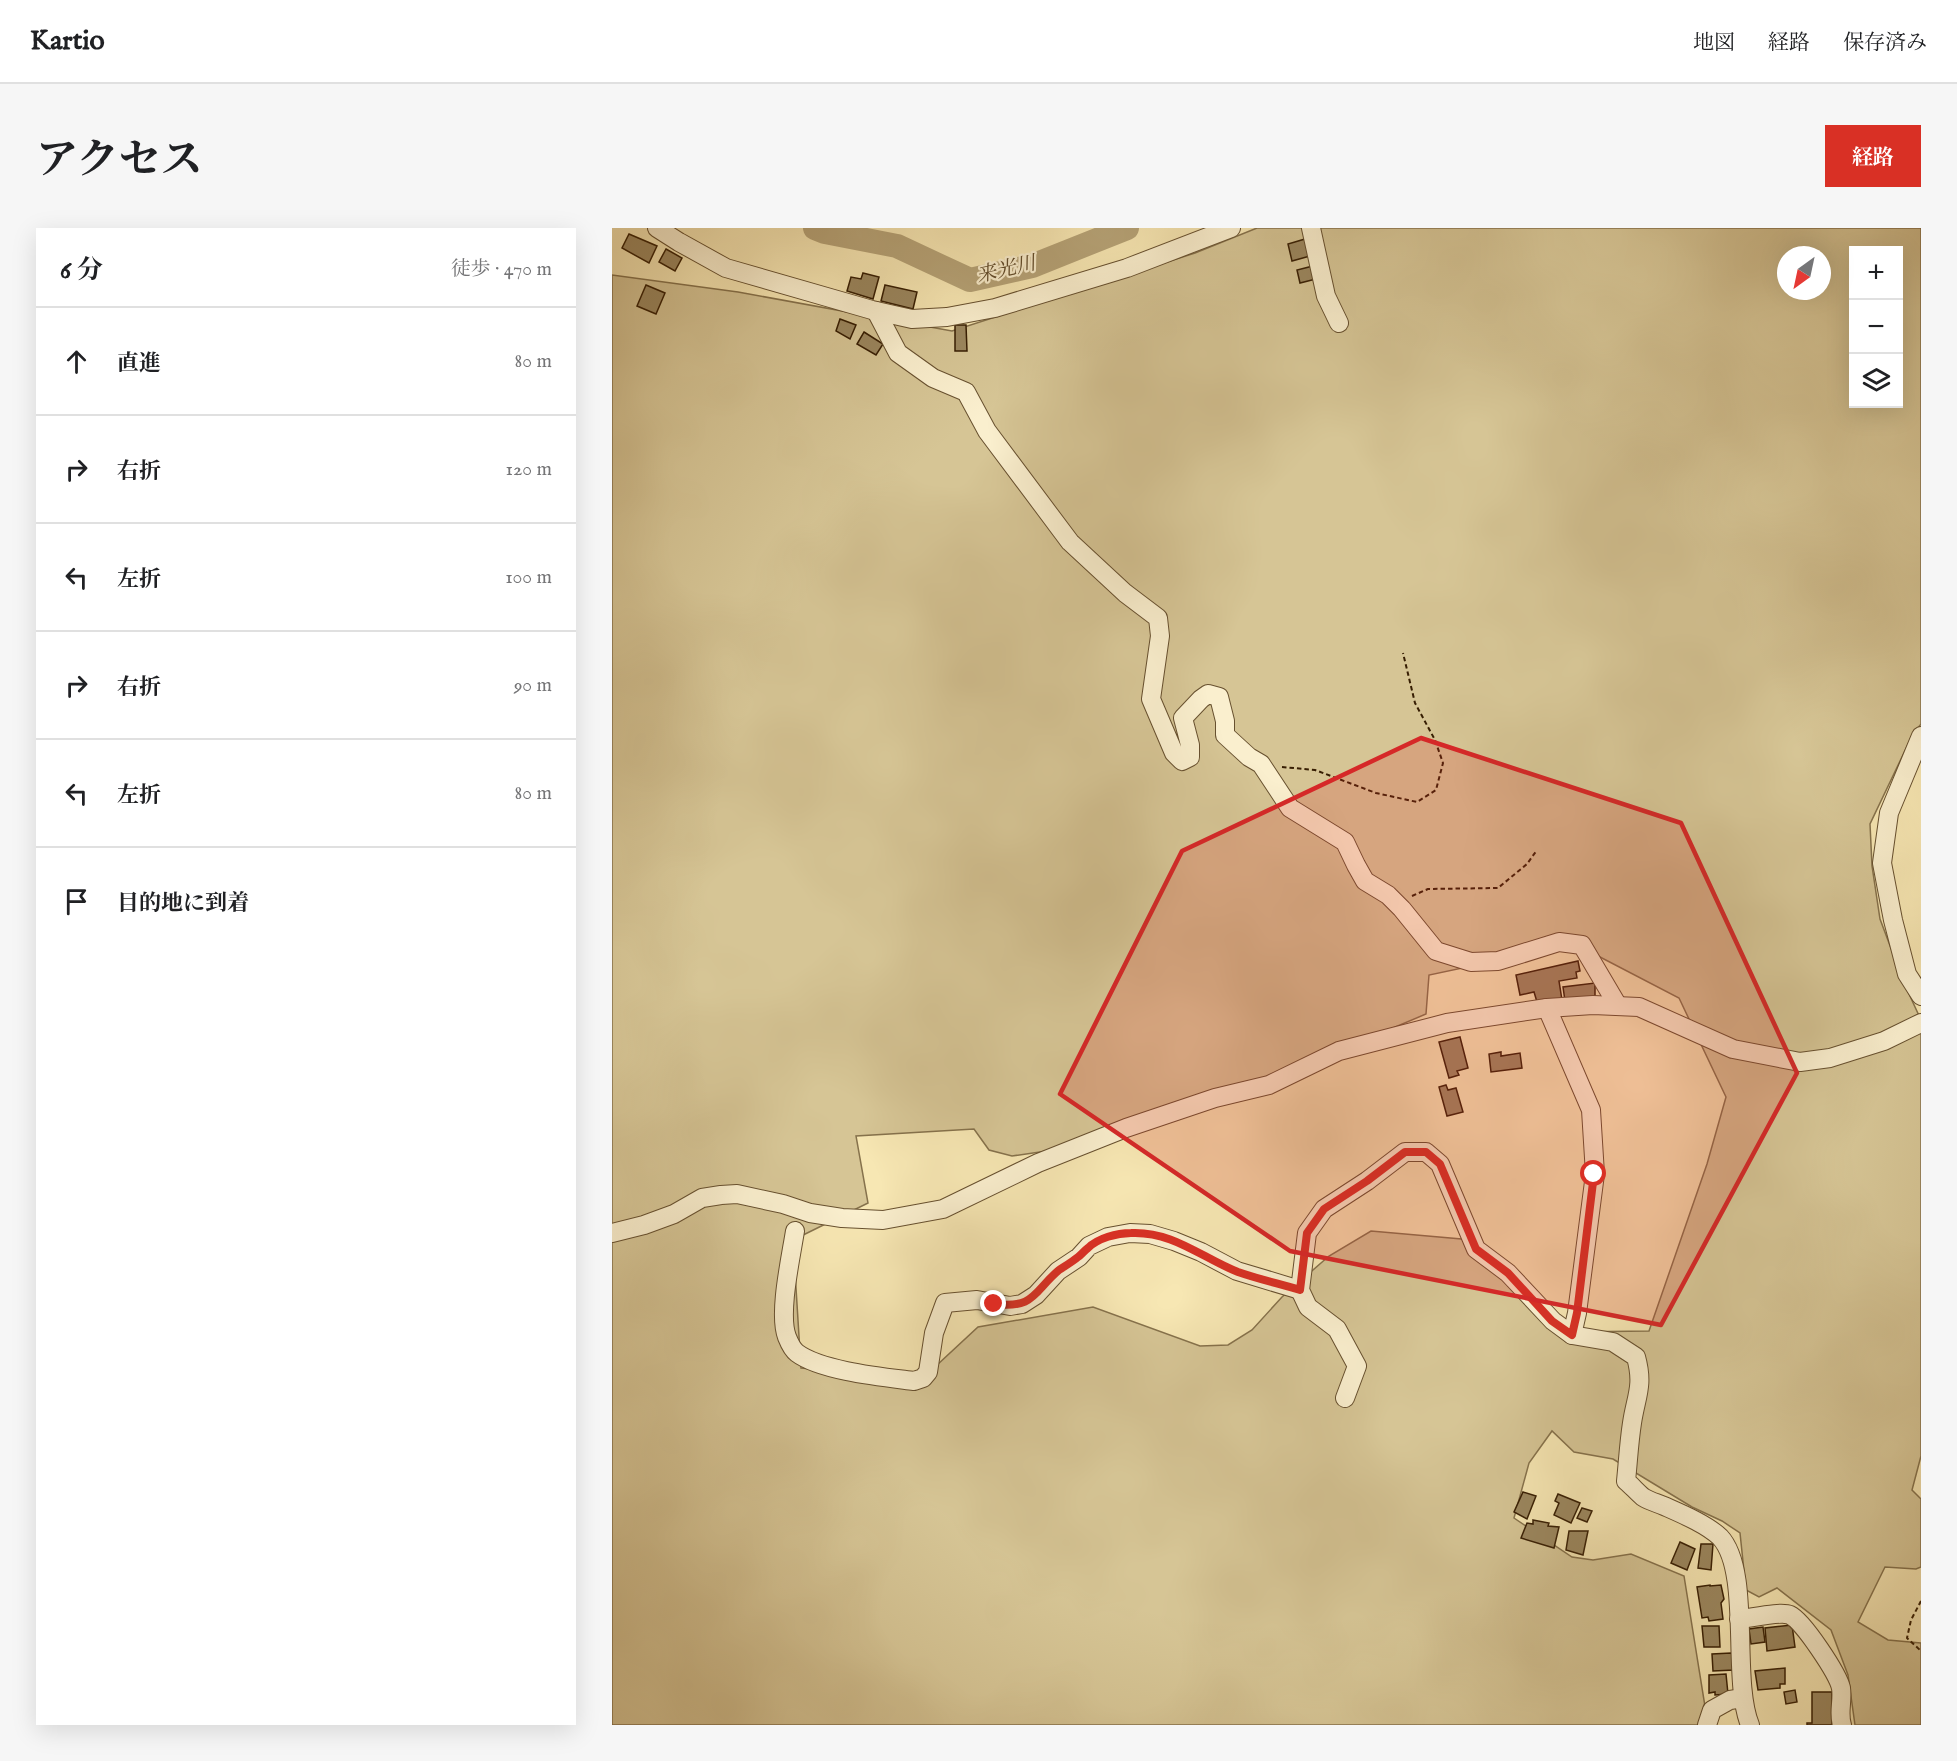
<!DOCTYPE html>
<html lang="ja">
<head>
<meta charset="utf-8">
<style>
  :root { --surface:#fff; --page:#f6f6f6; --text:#202124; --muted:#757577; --line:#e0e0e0; --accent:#d93025 }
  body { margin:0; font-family:"IM FELL English","Noto Serif JP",serif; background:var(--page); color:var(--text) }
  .controls { position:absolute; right:18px; top:18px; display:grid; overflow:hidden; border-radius:0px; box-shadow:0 6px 24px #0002 }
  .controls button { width:54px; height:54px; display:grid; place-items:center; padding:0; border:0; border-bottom:2px solid var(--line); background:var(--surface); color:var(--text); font:30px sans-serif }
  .compass { position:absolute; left:1165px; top:18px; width:54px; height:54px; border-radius:50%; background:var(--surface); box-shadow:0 6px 24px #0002; rotate:213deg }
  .stop { position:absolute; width:18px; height:18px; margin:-14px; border:4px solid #d93025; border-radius:50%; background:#fff }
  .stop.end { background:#d93025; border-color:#fff; box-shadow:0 2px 6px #0008 }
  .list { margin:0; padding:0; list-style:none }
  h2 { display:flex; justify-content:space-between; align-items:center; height:78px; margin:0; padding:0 24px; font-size:26px }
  h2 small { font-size:20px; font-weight:400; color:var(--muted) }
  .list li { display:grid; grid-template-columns:39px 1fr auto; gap:18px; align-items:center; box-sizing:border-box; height:108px; padding:0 24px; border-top:2px solid var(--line) }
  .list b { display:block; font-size:22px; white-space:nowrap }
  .list em { font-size:20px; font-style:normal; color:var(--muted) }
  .icon { flex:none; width:33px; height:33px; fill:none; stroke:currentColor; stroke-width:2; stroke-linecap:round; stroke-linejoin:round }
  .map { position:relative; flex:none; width:1309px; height:1497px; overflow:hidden; border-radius:0px }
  header { display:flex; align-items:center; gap:36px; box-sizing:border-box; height:84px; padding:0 30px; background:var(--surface); border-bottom:2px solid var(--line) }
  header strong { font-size:28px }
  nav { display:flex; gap:33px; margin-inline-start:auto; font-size:21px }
  .intro { display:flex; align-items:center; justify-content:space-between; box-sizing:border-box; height:144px; padding:0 36px }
  h1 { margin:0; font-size:42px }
  .button { padding:15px 27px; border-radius:0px; background:var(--accent); color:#fff; font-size:21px; font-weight:700 }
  main { display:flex; gap:36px; padding:0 36px }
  aside { flex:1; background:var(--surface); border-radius:0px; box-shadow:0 6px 24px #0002 }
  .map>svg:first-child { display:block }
</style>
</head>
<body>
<header>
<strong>Kartio</strong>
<nav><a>地図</a><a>経路</a><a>保存済み</a></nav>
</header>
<div class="intro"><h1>アクセス</h1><a class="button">経路</a></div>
<main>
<aside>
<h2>6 分<small>徒歩 · 470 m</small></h2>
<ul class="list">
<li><svg class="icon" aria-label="ahead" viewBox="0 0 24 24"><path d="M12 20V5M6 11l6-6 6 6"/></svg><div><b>直進</b></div><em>80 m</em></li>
<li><svg class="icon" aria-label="right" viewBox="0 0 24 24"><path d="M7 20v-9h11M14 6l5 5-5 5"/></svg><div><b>右折</b></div><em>120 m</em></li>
<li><svg class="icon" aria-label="left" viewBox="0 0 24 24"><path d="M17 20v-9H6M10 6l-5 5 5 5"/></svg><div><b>左折</b></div><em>100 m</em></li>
<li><svg class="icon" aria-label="right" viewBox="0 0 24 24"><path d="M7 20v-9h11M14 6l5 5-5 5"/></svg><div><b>右折</b></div><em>90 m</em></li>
<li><svg class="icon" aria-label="left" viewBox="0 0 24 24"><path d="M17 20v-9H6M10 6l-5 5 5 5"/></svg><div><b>左折</b></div><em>80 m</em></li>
<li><svg class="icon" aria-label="arrive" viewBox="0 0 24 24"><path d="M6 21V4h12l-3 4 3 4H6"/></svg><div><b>目的地に到着</b></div></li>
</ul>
</aside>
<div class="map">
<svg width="1309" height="1497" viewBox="0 0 1309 1497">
  <rect width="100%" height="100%" fill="#f7e7b3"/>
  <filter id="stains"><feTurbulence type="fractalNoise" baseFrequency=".00333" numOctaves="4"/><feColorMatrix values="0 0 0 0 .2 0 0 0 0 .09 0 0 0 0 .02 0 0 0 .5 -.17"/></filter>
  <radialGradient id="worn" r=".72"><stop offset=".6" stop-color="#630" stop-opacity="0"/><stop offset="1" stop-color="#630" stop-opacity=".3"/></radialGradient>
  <path fill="#d6c595" stroke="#86724c" stroke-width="1.5" fill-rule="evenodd" d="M645,0H1309V496L1300,508L1258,596L1260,638L1268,691L1292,755L1309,792V1228L1300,1262L1309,1271V1339L1304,1341L1273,1339L1246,1394L1276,1412L1309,1415V1497H1243L1236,1447L1219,1402L1165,1360L1147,1369L1134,1362L1128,1305L1110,1293L1080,1279L1001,1231L962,1224L940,1203L917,1235L902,1290L960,1329L981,1332L1019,1326L1072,1348L1096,1497H0V47L126,64L340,103L583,25ZM1242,22H1286V176H1242ZM1174,27H1210V63H1174ZM963,716L1067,770L1114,869L1095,936L1037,1103L955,1104L861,1012L759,1003L717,1028L670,1069L640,1102L616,1117L588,1118L481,1079L366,1099L311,1150L189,1140L181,1012L256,975L244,908L362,901L377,922L400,928L462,919L705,832L814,786L817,747Z"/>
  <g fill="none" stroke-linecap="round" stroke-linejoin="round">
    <polyline stroke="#b6a377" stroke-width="24" points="203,0 213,4 285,18 358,52 420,38 515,0"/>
  </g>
  <g fill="#9b875f" stroke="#371e03" stroke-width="1.5">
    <polygon points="17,6 45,18 37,35 10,20"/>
    <polygon points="693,11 698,28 680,33 676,16"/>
    <polygon points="54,21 70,30 63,43 47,34"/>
    <polygon points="701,38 704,51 688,55 685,42"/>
    <polygon points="251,45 267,49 261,71 235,63 239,49 249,51"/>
    <polygon points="34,57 53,65 44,86 25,78"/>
    <polygon points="273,57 305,64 301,81 269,73"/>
    <polygon points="228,91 244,97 238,111 224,103"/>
    <polygon points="343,97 354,97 355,123 343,123"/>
    <polygon points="252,104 271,116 264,127 245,116"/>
    <polygon points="966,733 968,743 964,744 965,750 947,753 950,772 925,774 922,764 908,767 904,747"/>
    <polygon points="983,755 983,769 953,773 951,759"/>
    <polygon points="848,809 856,840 845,843 847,847 837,850 827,814"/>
    <polygon points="889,824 889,828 908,825 910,840 879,844 877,826"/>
    <polygon points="834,857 836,862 844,860 851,884 835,888 827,859"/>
    <polygon points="911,1264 924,1268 915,1291 902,1284"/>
    <polygon points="946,1266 968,1275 959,1295 942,1287 947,1275 943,1273"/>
    <polygon points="970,1280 980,1283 975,1294 965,1290"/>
    <polygon points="921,1292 937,1295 936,1298 947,1299 942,1320 909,1310 915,1295 921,1296"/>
    <polygon points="957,1303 976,1303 971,1327 954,1322"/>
    <polygon points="1068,1314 1083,1321 1075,1342 1059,1335"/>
    <polygon points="1089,1316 1101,1316 1099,1342 1086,1340"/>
    <polygon points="1098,1357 1098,1358 1109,1357 1112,1371 1109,1375 1111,1391 1097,1393 1096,1389 1090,1390 1085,1359"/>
    <polygon points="1180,1397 1183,1419 1155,1423 1153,1400"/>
    <polygon points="1090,1398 1107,1398 1108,1419 1092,1419"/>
    <polygon points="1151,1399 1153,1414 1139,1416 1137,1401"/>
    <polygon points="1119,1425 1121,1428 1122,1442 1101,1443 1100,1426"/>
    <polygon points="1173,1440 1173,1456 1168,1456 1168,1460 1146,1462 1143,1443"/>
    <polygon points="1114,1446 1116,1466 1103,1467 1103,1464 1097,1465 1097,1447"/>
    <polygon points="1183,1462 1185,1474 1174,1476 1172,1464"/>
    <polygon points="1200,1464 1220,1464 1220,1497 1195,1497 1195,1495 1200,1495"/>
  </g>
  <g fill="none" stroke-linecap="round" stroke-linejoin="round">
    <g stroke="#67502f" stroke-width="20">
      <g id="minor">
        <polyline points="45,0 67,14 114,40 260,82 300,91 335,89 383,80 515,40 619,0"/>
        <polyline points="699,0 714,68 727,95"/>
        <polyline points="264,83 286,125 321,150 354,164 375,203 458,314 513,365 546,390 548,408 539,471 562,525 570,533 578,529 578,517 571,490 589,471 596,466 607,469 613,493 613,507 637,529 649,536 678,580 733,614 744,637 753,653 776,667 790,681 824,723 859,734 886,733 947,714 970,717 1006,778"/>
        <polyline points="1309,508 1277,585 1270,635 1281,692 1295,746 1309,768"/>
        <path d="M183,1003C179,1029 166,1086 175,1109C177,1114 181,1122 185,1125C209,1143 271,1149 302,1153L311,1150L316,1144L322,1105L333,1075L365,1072L398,1078L410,1076L424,1067L446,1043L467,1029L477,1018L496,1009L518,1005L538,1006L562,1013L589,1024L625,1043L688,1062"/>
        <polyline points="0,1005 32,997 62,986 90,970 109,967 125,966 171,976 198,985 230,990 271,992 331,981 426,935 514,900 603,870 657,857 727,823 835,795 935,780 981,777 1027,779 1121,821 1188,834 1218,830 1272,813 1309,795"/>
        <path d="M960,1107L1001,1114L1024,1129C1032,1158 1024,1168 1020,1195C1017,1214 1016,1234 1014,1253C1020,1258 1025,1264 1031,1269C1037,1273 1045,1275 1052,1278C1070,1286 1094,1296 1108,1309C1140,1343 1119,1451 1138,1497"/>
        <polyline points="733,1170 745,1138 725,1101 696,1079 688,1062 695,1005 712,981 755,953 793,924 814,924 828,936 864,1021 896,1045 941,1093 960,1107 965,1085 983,946 979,882 935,780"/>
        <path d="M1127,1391C1139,1390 1169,1383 1178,1387C1191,1393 1226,1446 1229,1460C1231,1473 1226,1485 1230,1497"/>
        <polyline points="1095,1497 1100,1482 1118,1472 1131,1470"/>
      </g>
    </g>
    <g stroke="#371e03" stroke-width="2" stroke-dasharray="4.5 3" stroke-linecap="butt">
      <polyline points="670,539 703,542 764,565 805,574 824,562 831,535 823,512 803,475 791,425"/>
      <polyline points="800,668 816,661 886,660 915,636 925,622"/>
      <polyline points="1309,1373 1299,1392 1295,1410 1309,1423"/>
    </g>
    <use href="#minor" stroke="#faefce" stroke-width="18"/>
  </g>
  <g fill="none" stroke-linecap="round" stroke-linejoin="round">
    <path stroke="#d93025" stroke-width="8" d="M382,1076C423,1081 421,1064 447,1042C453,1038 460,1034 466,1029C469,1027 472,1023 476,1020C486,1010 505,1005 519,1005C561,1003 590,1030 626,1044C646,1051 668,1056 688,1062L695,1005L712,981L755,953L793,924H814L828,936L864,1021L896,1045L940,1093L960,1107L965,1085L982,946"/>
  </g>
  <path fill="#d62828" fill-opacity="0.2" stroke="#d62828" stroke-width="4.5" stroke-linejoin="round" d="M809,510L1069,595L1185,845L1049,1097L678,1023L448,866L570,623Z"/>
  <g text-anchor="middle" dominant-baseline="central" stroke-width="4.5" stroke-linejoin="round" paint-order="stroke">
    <g font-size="20" font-style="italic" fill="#634d2c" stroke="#faefce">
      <text transform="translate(394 42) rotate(-13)">来光川</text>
    </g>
  </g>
  <rect width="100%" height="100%" filter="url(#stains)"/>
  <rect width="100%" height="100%" fill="url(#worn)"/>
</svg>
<div class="controls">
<button>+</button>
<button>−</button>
<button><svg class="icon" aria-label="layers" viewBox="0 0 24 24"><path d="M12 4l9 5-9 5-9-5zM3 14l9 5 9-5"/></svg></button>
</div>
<svg class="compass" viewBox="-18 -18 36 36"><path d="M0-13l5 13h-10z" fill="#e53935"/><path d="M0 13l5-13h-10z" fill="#757577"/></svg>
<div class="stop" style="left:982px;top:946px"></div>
<div class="stop end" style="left:382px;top:1076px"></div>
</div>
</main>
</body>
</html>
